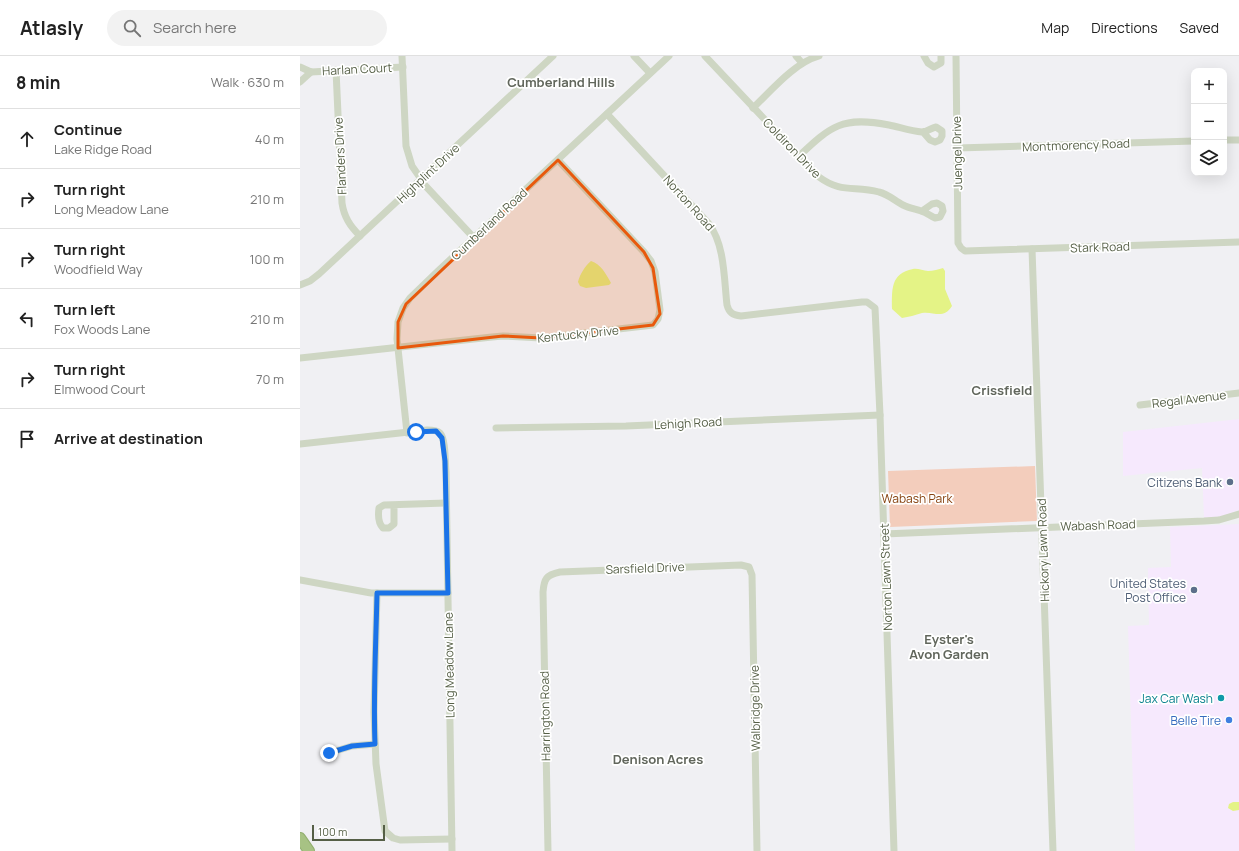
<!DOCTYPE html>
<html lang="en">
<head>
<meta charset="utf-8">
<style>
  :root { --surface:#fff; --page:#f2f2f2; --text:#222; --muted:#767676; --line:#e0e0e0 }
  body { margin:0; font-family:Manrope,sans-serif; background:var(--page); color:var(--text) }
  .controls { position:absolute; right:12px; top:12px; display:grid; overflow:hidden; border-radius:8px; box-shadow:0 4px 16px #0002 }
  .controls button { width:36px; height:36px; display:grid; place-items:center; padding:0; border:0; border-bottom:1px solid var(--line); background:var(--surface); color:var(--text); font:20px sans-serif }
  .scale { position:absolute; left:12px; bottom:10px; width:73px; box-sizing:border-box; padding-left:4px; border:2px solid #555f46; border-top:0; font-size:11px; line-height:14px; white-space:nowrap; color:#555f46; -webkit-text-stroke:3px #fff; paint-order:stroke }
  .stop { position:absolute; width:12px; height:12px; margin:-9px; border:3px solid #1a73e8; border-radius:50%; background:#fff }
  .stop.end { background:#1a73e8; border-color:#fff; box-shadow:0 1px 4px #0008 }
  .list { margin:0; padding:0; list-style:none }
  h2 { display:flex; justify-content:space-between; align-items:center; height:52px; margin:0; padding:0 16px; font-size:17px }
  h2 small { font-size:13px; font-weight:400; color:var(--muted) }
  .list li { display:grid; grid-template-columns:26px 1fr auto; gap:12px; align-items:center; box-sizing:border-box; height:60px; padding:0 16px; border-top:1px solid var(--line) }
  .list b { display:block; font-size:15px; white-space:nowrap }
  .list p { margin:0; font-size:13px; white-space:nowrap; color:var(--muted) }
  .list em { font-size:13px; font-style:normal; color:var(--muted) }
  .icon { flex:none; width:22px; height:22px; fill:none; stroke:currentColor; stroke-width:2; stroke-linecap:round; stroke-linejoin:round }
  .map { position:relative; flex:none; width:939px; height:795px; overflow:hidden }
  header { display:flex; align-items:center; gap:24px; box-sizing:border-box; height:56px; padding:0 20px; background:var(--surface); border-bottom:1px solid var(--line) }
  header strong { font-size:19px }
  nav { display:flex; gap:22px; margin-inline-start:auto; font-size:14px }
  .search { width:280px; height:36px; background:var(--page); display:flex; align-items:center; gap:10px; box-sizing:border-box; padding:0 14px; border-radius:22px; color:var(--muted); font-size:15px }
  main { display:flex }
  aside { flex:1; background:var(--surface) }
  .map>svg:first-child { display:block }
</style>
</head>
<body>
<header>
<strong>Atlasly</strong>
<div class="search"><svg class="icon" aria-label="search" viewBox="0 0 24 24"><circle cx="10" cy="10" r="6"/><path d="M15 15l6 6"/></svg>Search here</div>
<nav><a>Map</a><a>Directions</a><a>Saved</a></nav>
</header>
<main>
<aside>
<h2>8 min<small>Walk · 630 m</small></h2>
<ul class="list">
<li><svg class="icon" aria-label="ahead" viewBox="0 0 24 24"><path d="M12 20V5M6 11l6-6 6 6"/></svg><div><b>Continue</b><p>Lake Ridge Road</p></div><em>40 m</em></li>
<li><svg class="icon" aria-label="right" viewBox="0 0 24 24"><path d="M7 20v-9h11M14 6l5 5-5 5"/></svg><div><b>Turn right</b><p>Long Meadow Lane</p></div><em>210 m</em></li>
<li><svg class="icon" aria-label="right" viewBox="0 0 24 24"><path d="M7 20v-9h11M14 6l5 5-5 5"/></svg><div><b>Turn right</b><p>Woodfield Way</p></div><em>100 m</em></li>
<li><svg class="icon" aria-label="left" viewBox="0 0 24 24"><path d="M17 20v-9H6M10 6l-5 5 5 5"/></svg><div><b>Turn left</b><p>Fox Woods Lane</p></div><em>210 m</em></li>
<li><svg class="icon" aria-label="right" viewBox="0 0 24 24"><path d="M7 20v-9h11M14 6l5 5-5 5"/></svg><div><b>Turn right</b><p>Elmwood Court</p></div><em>70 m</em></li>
<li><svg class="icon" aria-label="arrive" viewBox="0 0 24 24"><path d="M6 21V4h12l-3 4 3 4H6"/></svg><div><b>Arrive at destination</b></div></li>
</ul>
</aside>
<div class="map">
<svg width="939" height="795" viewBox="0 0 939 795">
  <rect width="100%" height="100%" fill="#f0f0f3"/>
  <g fill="#f6e9fd">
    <polygon points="939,363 939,454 921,461 904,462 902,412 823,420 823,376"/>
    <polygon points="939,468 939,795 835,795 828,570 849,569 848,512 871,511 870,471"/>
  </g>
  <polygon fill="#f3cdbc" points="735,410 737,465 590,471 588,415"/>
  <g fill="#e4f386">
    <path d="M291,205C301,208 306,218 311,227L309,229L286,232L280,230L278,226C280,218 285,210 291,205Z"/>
    <path d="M643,212L645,215V233L652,250C643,264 634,255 622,257C615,259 609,261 602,262L592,253C592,235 590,217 613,213C618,212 623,215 628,215C633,215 639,213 643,212Z"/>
    <polygon points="933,746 939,746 939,754 933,755 928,752 929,748"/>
  </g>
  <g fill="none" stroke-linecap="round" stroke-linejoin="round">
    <g stroke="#92ae6f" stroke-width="12">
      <polyline id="highway" points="0,782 9,795"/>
    </g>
    <g stroke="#ced6c3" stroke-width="7">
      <polyline points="102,0 106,90 112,110 121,123"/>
      <polyline points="334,0 350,17"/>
      <path d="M405,0L519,121C542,138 555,129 579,136C588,138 595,145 603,149C609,152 615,153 621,155C626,156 630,160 635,162L640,161L643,155L642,150L637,147L632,148L622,155"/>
      <polyline points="496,0 502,7"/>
      <polyline points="624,0 628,7 634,11 641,7 641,0"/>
      <polyline points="656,0 658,187 661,192 665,195 939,186"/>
      <polyline points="0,11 11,16 103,11"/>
      <path d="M36,14L42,147C44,161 50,170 60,180"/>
      <polyline points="0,26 11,16"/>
      <path d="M453,52C472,34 494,7 519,0"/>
      <path d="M307,58L409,168C425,189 424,224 427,249C429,257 433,259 441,260L562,246H567L575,252L580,359L594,795"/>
      <polyline points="924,84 939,84"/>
      <polyline points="657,92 894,85"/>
      <path d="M499,100C531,70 542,60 589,69C599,71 611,75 622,76C627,76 631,72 636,71L642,75V80L640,84L635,86L630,84L623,76"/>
      <polyline points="120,124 174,182"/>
      <polyline points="732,193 753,795"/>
      <polyline points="0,229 10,225 19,218 253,0"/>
      <polyline points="0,302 192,281 203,280 241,282 353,269 358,263 360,254 355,216 351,205 344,196 258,104"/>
      <polyline points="840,349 939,337"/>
      <polyline points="196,372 326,370 580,359"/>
      <polyline points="107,377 97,283 98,266 103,252 110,242 138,215 369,0"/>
      <path d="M0,388L127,374C132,374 137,374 140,377C146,383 145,408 146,416L152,795"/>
      <path d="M94,450V468L89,472H83C78,467 78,459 79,452L84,449L146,447"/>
      <polyline points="584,478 904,465 919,464 939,458"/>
      <polyline points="0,524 71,537 148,537"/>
      <polyline points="77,537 74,656 76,708 85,775 93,782 100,784 152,783"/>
      <polyline points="29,697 52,690 75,688"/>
      <path d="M248,795L243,536C244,523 246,519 260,516L441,509L449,511L452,519L457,795"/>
    </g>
    <use href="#highway" stroke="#a7c284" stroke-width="10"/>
  </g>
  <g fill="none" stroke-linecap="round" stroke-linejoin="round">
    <path stroke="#1a73e8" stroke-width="5" d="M29,697L52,690L75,688C73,638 76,588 77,537H148L145,405L142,382L136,375L116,376"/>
  </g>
  <path fill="#e8590c" fill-opacity="0.2" stroke="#e8590c" stroke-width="3" stroke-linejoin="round" d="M258,104L344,196L353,212L360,258L353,269L241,282L203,280L98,292V266L106,248Z"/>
  <g fill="#5c6f8a" stroke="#fff" stroke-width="1.5">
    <circle cx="930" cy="426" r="4"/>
    <circle cx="894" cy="534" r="4"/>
  </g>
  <circle fill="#0f9aa8" stroke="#fff" stroke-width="1.5" cx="921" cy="642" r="4"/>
  <circle fill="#3f7fe0" stroke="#fff" stroke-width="1.5" cx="929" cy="664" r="4"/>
  <g text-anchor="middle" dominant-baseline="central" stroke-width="3.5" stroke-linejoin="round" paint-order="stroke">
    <g font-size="12" fill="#555f46" stroke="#fff">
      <text transform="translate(57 13) rotate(-3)">Harlan Court</text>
      <text transform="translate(776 89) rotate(-2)">Montmorency Road</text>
      <text transform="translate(492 92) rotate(46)">Coldiron Drive</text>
      <text transform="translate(657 97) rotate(-91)">Juengel Drive</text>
      <text transform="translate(40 100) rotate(-93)">Flanders Drive</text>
      <text transform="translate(128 117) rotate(-43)">Highplint Drive</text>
      <text transform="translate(389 147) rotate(48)">Norton Road</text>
      <text transform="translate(189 168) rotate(-43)">Cumberland Road</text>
      <text transform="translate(800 191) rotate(-2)">Stark Road</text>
      <text transform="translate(278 278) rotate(-6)">Kentucky Drive</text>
      <text transform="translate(889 343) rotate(-7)">Regal Avenue</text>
      <text transform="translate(388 367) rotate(-3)">Lehigh Road</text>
      <text transform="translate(798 469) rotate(-2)">Wabash Road</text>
      <text transform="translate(743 494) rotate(-92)">Hickory Lawn Road</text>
      <text transform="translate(345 512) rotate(-2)">Sarsfield Drive</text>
      <text transform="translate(586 521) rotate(-92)">Norton Lawn Street</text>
      <text transform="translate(149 609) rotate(-91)">Long Meadow Lane</text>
      <text transform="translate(455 652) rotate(-91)">Walbridge Drive</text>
      <text transform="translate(245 660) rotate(-91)">Harrington Road</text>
    </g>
    <g font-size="12" fill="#4e5e75" stroke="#fff" text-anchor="end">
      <text x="922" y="426">Citizens Bank</text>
      <text x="886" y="527">United States<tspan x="886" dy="14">Post Office</tspan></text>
    </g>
    <g font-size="12" fill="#874310" stroke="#fff">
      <text x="617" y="442">Wabash Park</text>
    </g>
    <g font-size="12" fill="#0d838f" stroke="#fff" text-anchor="end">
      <text x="913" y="642">Jax Car Wash</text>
    </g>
    <g font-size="12" fill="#366cbe" stroke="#fff" text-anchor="end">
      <text x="921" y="664">Belle Tire</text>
    </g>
    <g font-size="13" font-weight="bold" fill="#61665c" stroke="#fff">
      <text x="261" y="26">Cumberland Hills</text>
      <text x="702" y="334">Crissfield</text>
      <text x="649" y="583">Eyster's<tspan x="649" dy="15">Avon Garden</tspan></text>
      <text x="358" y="703">Denison Acres</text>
    </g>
  </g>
</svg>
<div class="controls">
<button>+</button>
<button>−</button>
<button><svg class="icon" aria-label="layers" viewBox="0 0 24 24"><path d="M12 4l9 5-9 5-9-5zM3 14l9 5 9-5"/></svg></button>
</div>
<div class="scale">100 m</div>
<div class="stop" style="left:116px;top:376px"></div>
<div class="stop end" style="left:29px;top:697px"></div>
</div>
</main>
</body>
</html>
